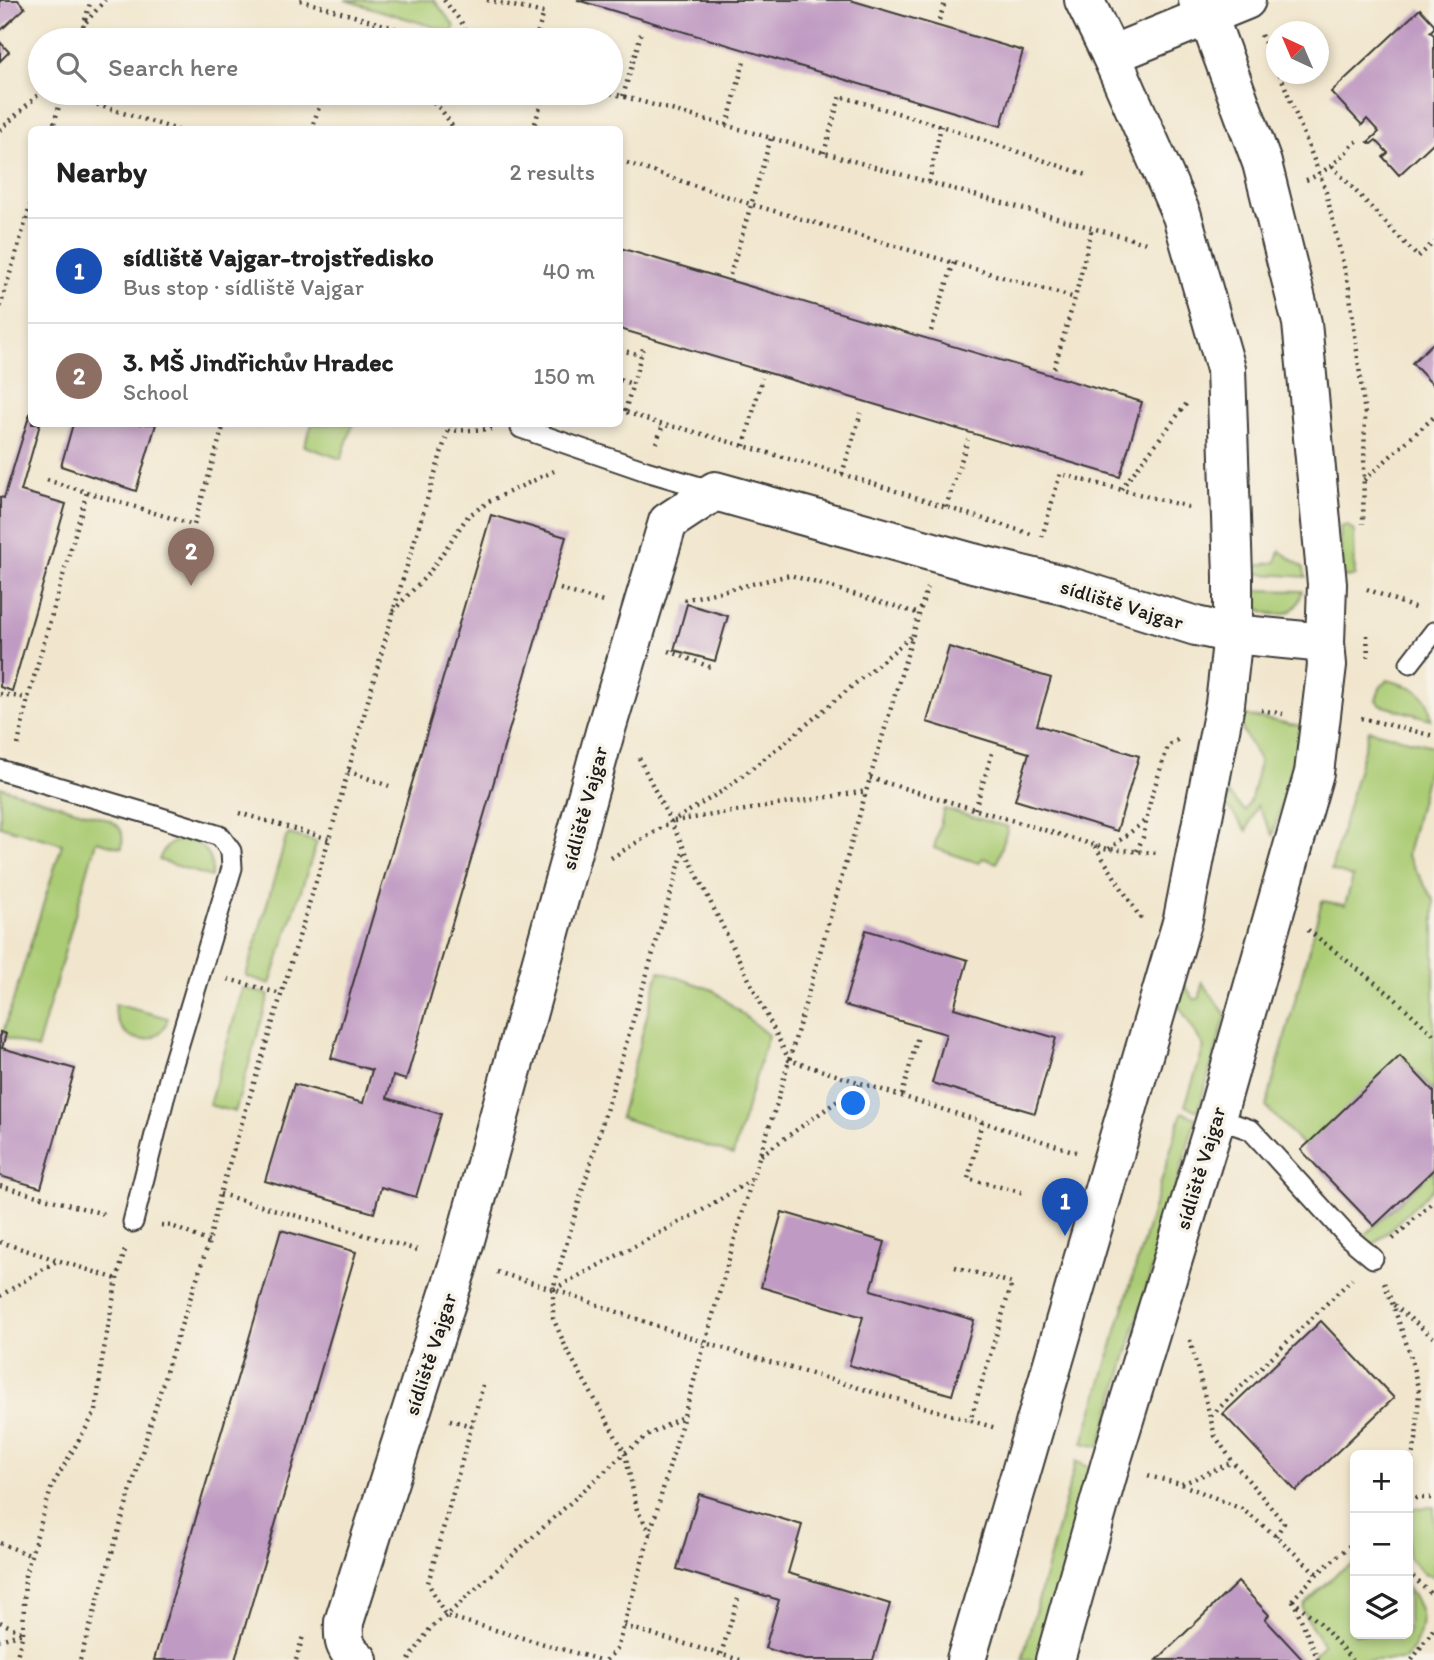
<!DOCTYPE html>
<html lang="en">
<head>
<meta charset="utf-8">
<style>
  :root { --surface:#fff; --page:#f6f6f6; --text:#222; --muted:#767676; --line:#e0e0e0; --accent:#d1495b }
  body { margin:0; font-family:Itim,sans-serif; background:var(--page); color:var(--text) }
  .controls { position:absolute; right:21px; bottom:21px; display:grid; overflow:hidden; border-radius:10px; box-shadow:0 4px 10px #0003 }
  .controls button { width:63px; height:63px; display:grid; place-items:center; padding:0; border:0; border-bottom:2px solid var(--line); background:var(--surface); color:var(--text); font:35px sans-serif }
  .compass { position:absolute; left:1266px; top:21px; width:63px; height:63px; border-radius:50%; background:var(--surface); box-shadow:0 4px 10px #0003; rotate:316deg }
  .you { position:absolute; left:854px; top:1104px; width:24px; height:24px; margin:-18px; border:5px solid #fff; border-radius:50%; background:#1a73e8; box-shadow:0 0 0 10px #1a73e833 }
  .badge { display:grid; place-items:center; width:46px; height:46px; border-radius:50%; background:var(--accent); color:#fff; font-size:23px; font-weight:700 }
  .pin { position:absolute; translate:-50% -58px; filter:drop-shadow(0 2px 4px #0008) }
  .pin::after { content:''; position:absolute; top:37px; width:24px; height:21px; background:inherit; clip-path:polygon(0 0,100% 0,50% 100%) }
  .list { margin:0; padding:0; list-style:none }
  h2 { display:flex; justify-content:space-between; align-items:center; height:91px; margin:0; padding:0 28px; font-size:30px }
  h2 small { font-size:23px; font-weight:400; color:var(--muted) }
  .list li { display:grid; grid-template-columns:46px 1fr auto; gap:21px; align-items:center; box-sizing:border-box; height:105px; padding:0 28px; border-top:2px solid var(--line) }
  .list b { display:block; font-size:26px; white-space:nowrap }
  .list p { margin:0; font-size:23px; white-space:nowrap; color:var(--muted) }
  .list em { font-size:23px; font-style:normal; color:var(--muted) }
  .icon { flex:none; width:38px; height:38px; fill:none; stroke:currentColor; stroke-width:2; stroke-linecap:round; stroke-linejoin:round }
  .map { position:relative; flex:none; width:1434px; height:1660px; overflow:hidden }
  .search { position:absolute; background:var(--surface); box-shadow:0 4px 10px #0003; left:28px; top:28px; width:595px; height:77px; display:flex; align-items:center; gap:18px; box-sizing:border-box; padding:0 24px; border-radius:38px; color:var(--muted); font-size:26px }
  .panel { position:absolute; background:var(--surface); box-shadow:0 4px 10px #0003; left:28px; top:126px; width:595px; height:301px; border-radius:10px }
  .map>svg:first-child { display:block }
</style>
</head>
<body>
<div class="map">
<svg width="1434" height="1660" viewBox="0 0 1434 1660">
  <rect width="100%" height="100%" fill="#f7f3e8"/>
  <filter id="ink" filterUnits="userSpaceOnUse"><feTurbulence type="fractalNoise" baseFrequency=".0143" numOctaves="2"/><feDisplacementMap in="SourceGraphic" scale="14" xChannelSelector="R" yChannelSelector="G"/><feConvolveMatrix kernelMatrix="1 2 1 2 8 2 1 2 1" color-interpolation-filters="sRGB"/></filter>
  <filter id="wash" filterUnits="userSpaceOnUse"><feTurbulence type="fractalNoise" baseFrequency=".00686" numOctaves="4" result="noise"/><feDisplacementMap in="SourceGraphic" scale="28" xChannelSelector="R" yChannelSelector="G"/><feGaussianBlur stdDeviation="1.57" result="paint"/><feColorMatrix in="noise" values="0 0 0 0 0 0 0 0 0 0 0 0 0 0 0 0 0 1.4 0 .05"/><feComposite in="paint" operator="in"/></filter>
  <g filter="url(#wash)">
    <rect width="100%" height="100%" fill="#f1e6cd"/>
    <g fill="#abcc74" stroke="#647448" stroke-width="2">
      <polygon points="345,0 434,0 455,27 451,32"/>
      <polygon points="312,424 353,424 341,459 304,446"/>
      <polygon points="1347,525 1354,531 1355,576 1341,577 1340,527"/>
      <polygon points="1280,551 1303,567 1306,577 1250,573 1250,567 1276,562"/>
      <path d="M1249,590L1302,591C1297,622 1265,619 1248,600Z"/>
      <path d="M1387,680C1401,684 1420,687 1427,702C1430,706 1430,714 1431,719L1380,705L1376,700L1380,688Z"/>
      <polygon points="1242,715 1302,726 1273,835 1257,805 1247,831 1226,805 1228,794 1245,811 1251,799 1260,762 1242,729"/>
      <polygon points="1369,730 1433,746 1433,750 1407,855 1434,901 1434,1091 1402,1057 1305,1147 1266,1107 1322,901 1345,905 1353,877 1331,870"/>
      <path d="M0,787L109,820C124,828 123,833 122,848L96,841L37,1049L2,1036L62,844L0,826Z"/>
      <polygon points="944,809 1008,827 997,863 983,858 979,863 934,848"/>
      <polygon points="289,834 317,842 270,984 246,976 286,838"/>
      <path d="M179,840C202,839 215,855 211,877L159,860C163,849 167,844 179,840Z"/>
      <polygon points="659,971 713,990 768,1035 733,1155 620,1117"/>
      <polygon points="1178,976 1195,1000 1200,997 1202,982 1226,1015 1198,1111 1185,1106 1204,1047 1173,996"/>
      <polygon points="243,988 269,995 235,1112 209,1105"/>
      <path d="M115,1004L168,1018C157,1055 113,1041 115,1004Z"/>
      <polygon points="1182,1112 1196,1118 1100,1447 1083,1443"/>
      <polygon points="1434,1169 1434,1188 1374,1244 1365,1241 1362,1238"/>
      <polygon points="1076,1461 1093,1469 1038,1660 1022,1660"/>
      <polygon points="1434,1507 1434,1577 1424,1574 1408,1557 1408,1511 1412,1508"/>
      <path d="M1355,1563V1634H1408V1588C1412,1595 1420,1605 1421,1613C1424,1631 1415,1647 1404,1660H1309L1323,1645L1306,1617L1303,1609L1305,1604L1338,1572Z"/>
    </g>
    <g id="blocks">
      <g fill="#bf9ac2">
        <polygon points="0,0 18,0 25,8 0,31"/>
        <polygon points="577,0 850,0 1023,51 1001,126"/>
        <polygon points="1420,9 1434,24 1434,28 1430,32 1434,35 1434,142 1399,175 1383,157 1388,153 1376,140 1371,144 1368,142 1379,132 1367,119 1362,125 1331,92"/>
        <polygon points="0,42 9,52 0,61"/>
        <polygon points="620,248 1142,402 1120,477 620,329"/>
        <polygon points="1434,342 1434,386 1412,363"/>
        <polygon points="31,410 32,424 40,424 21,491 66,504 12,691 0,687 0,497 4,498"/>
        <polygon points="73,424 156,424 136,491 61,466"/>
        <polygon points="491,515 566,537 406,1080 393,1076 387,1098 441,1114 416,1197 381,1187 374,1213 265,1181 294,1084 363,1103 372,1070 331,1058"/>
        <polygon points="687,604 728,616 715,661 674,650"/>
        <polygon points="949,647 1051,678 1037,725 1139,756 1117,831 1015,800 1029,753 927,722"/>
        <polygon points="866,930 968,960 954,1008 1056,1038 1035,1113 932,1083 946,1034 844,1005"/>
        <polygon points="0,1032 6,1034 2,1048 75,1069 41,1188 0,1176"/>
        <polygon points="1400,1056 1434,1092 1434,1169 1374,1226 1301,1150"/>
        <polygon points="782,1212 885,1242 871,1290 974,1320 952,1395 849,1365 863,1317 761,1287"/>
        <polygon points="281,1230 356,1252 235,1660 154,1660"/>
        <polygon points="1321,1321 1394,1398 1296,1491 1223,1414"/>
        <polygon points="699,1494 802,1525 788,1573 890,1604 873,1660 805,1660 765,1648 779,1600 677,1569"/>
        <polygon points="1238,1582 1269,1615 1265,1619 1303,1660 1157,1660"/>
      </g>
    </g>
  </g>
  <g filter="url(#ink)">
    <use href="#blocks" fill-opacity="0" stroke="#3c3a37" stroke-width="2"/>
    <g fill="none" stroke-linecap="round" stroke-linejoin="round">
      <g stroke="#3c3a37" stroke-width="23">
        <g id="lane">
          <polyline points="521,428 646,471 714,491"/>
          <polyline points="1410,663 1434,632"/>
          <polyline points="0,770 149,814 220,836 231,851 232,868 172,1067 133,1222"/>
          <polyline points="1216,1118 1251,1130 1349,1238 1373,1258"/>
        </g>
      </g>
      <g stroke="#3c3a37" stroke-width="42">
        <g id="street">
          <polyline points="1111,55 1246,0"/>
          <path d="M358,1660C344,1648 343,1640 344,1622L459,1262L605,732L668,522L715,491L973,563L1067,586L1196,626L1233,634L1325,643"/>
          <polyline points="966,1660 1183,919 1225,704 1233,634 1233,576 1226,369 1182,216 1111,55 1084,0"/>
          <polyline points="1055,1660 1111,1462 1216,1118 1314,773 1327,665 1325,643 1327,584 1302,323 1262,163 1208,16 1198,0"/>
        </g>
      </g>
      <g stroke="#3c3a37" stroke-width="4.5" stroke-dasharray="2 5" stroke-linecap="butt">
        <polyline points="300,0 435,40"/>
        <polyline points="444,0 465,27 467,40"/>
        <polyline points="487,0 544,13 535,40"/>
        <polyline points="939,20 946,0"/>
        <polyline points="86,22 105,0"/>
        <polyline points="1261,35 1276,65"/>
        <polyline points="79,40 91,0"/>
        <polyline points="1280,74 1325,188 1349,288 1365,414 1363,524"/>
        <polyline points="64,93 107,108 178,130"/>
        <path d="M423,93C436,103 446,114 454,130"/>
        <polyline points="611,93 1149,244"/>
        <polyline points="623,96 641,34"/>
        <polyline points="727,125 744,61"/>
        <polyline points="0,130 40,93"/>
        <polyline points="52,130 63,93"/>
        <polyline points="311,130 324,93"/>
        <polyline points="533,130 544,93"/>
        <polyline points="824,153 840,96 941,126 1087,175"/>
        <polyline points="627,163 750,204 1075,298"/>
        <polyline points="1332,166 1418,257 1434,242"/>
        <path d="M1306,180C1329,171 1340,158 1357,141"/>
        <polyline points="929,182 941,126"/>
        <polyline points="730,275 771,138"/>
        <polyline points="0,307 32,200"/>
        <polyline points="931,331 954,262"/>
        <polyline points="620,350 641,355"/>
        <polyline points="1054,368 1075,298 1092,228"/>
        <polyline points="620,380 633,384"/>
        <polyline points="620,410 663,425 681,428 842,474 1031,534"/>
        <polyline points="625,411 644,345"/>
        <polyline points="448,431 492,429"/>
        <polyline points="656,443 663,425"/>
        <polyline points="744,446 762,378"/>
        <polyline points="842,474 861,413"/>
        <polyline points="47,480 194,525 224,424"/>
        <polyline points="1364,480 1434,417"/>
        <polyline points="1121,489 1187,403"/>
        <polyline points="946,507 968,440"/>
        <polyline points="1042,537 1060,474 1193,508"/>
        <polyline points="560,589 603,602"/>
        <polyline points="1367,589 1417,609"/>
        <polyline points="684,600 790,575 920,614"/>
        <polyline points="393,611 429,573 468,516 490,501 554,471"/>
        <polyline points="1367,635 1368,657"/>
        <polyline points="669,651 710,667"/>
        <polyline points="0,694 28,698"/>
        <polyline points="1261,710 1283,714"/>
        <polyline points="1361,718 1434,736"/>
        <polyline points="18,745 28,698 87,492"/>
        <polyline points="639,758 789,1060 1076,1152"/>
        <polyline points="348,771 389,786"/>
        <polyline points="870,778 1108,849 1157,853"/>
        <polyline points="975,809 993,750"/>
        <polyline points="239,813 329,839"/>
        <polyline points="674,821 867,791"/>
        <polyline points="1095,846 1143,922"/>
        <polyline points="1109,849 1146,820"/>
        <polyline points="1137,851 1143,837 1151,798 1168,746 1179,739"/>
        <polyline points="611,858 724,790 782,745 913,635"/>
        <polyline points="1308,930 1392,996 1434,1035"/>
        <polyline points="228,979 281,994"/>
        <polyline points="902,1095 918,1036"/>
        <polyline points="982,1122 968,1179 1025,1193"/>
        <polyline points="761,1155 863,1083"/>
        <polyline points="0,1186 104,1214"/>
        <polyline points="220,1194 421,1251"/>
        <polyline points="161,1225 172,1226 209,1242"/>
        <polyline points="1393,1239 1434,1201"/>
        <polyline points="0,1242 117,1279"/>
        <polyline points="955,1267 1012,1283 970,1421"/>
        <polyline points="497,1272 553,1289 705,1343 996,1428"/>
        <polyline points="1384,1283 1393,1305 1410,1354 1419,1392 1416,1440 1408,1474"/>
        <polyline points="554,1289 701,1211 751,1180"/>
        <polyline points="0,1296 58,1260"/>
        <polyline points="1394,1305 1434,1338"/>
        <polyline points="1190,1340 1215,1436 1233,1462 1284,1523 1276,1536"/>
        <polyline points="483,1385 428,1583 446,1616 600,1660"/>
        <polyline points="1211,1416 1352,1279"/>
        <polyline points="450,1420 472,1426"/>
        <polyline points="1148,1476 1181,1484 1242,1509 1276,1536 1317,1574"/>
        <polyline points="1182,1484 1233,1462"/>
        <polyline points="1408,1498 1434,1498"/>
        <polyline points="651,1534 637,1510 625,1453 567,1350 553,1318 553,1289 684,849"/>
        <polyline points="0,1543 32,1556"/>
        <polyline points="1408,1572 1434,1597"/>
        <polyline points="1292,1600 1317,1574 1355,1541"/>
        <polyline points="1292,1600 1320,1623 1352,1660"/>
        <polyline points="1293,1600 1318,1660"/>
        <polyline points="0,1622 23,1633 0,1640"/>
        <polyline points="624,1626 740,1660"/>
        <polyline points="721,1654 738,1599"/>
        <polyline points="16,1660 23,1633 25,1575 52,1486 96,1411 102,1360 117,1279 125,1250"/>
        <polyline points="80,1660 169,1362 209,1242 220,1194 329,839 393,612 450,424"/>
        <polyline points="296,1660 303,1636"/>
        <polyline points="409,1660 431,1627 446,1616 625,1453 647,1436 684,1416"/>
        <polyline points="606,1660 617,1649 752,1179 776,1106 870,778 927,588"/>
        <polyline points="1412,1660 1434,1628"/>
      </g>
      <use href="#lane" stroke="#fff" stroke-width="19"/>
      <use href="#street" stroke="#fff" stroke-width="38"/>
    </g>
  </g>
  <g text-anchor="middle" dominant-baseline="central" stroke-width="7" stroke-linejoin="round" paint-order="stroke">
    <g font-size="21" fill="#1c1c1c" stroke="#f7f3e8">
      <text transform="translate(1122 604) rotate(17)">sídliště Vajgar</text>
      <text transform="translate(584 808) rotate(-75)">sídliště Vajgar</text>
      <text transform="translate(1200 1168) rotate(-73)">sídliště Vajgar</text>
      <text transform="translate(430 1354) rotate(-72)">sídliště Vajgar</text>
    </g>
  </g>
</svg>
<div class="controls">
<button>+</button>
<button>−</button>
<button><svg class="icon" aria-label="layers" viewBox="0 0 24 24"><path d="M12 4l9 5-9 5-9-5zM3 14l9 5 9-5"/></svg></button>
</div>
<svg class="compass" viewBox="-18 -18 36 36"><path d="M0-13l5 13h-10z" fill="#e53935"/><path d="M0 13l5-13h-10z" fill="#767676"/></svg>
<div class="you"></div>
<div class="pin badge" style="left:1065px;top:1236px;background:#1a4fb4">1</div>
<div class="pin badge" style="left:191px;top:586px;background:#8d6e63">2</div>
<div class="search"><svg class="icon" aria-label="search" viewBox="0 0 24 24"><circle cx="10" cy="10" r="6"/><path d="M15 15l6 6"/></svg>Search here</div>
<section class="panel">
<h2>Nearby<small>2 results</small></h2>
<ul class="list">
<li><span class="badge" style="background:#1a4fb4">1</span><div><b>sídliště Vajgar-trojstředisko</b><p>Bus stop · sídliště Vajgar</p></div><em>40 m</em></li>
<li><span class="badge" style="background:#8d6e63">2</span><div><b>3. MŠ Jindřichův Hradec</b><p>School</p></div><em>150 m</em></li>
</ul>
</section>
</div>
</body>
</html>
